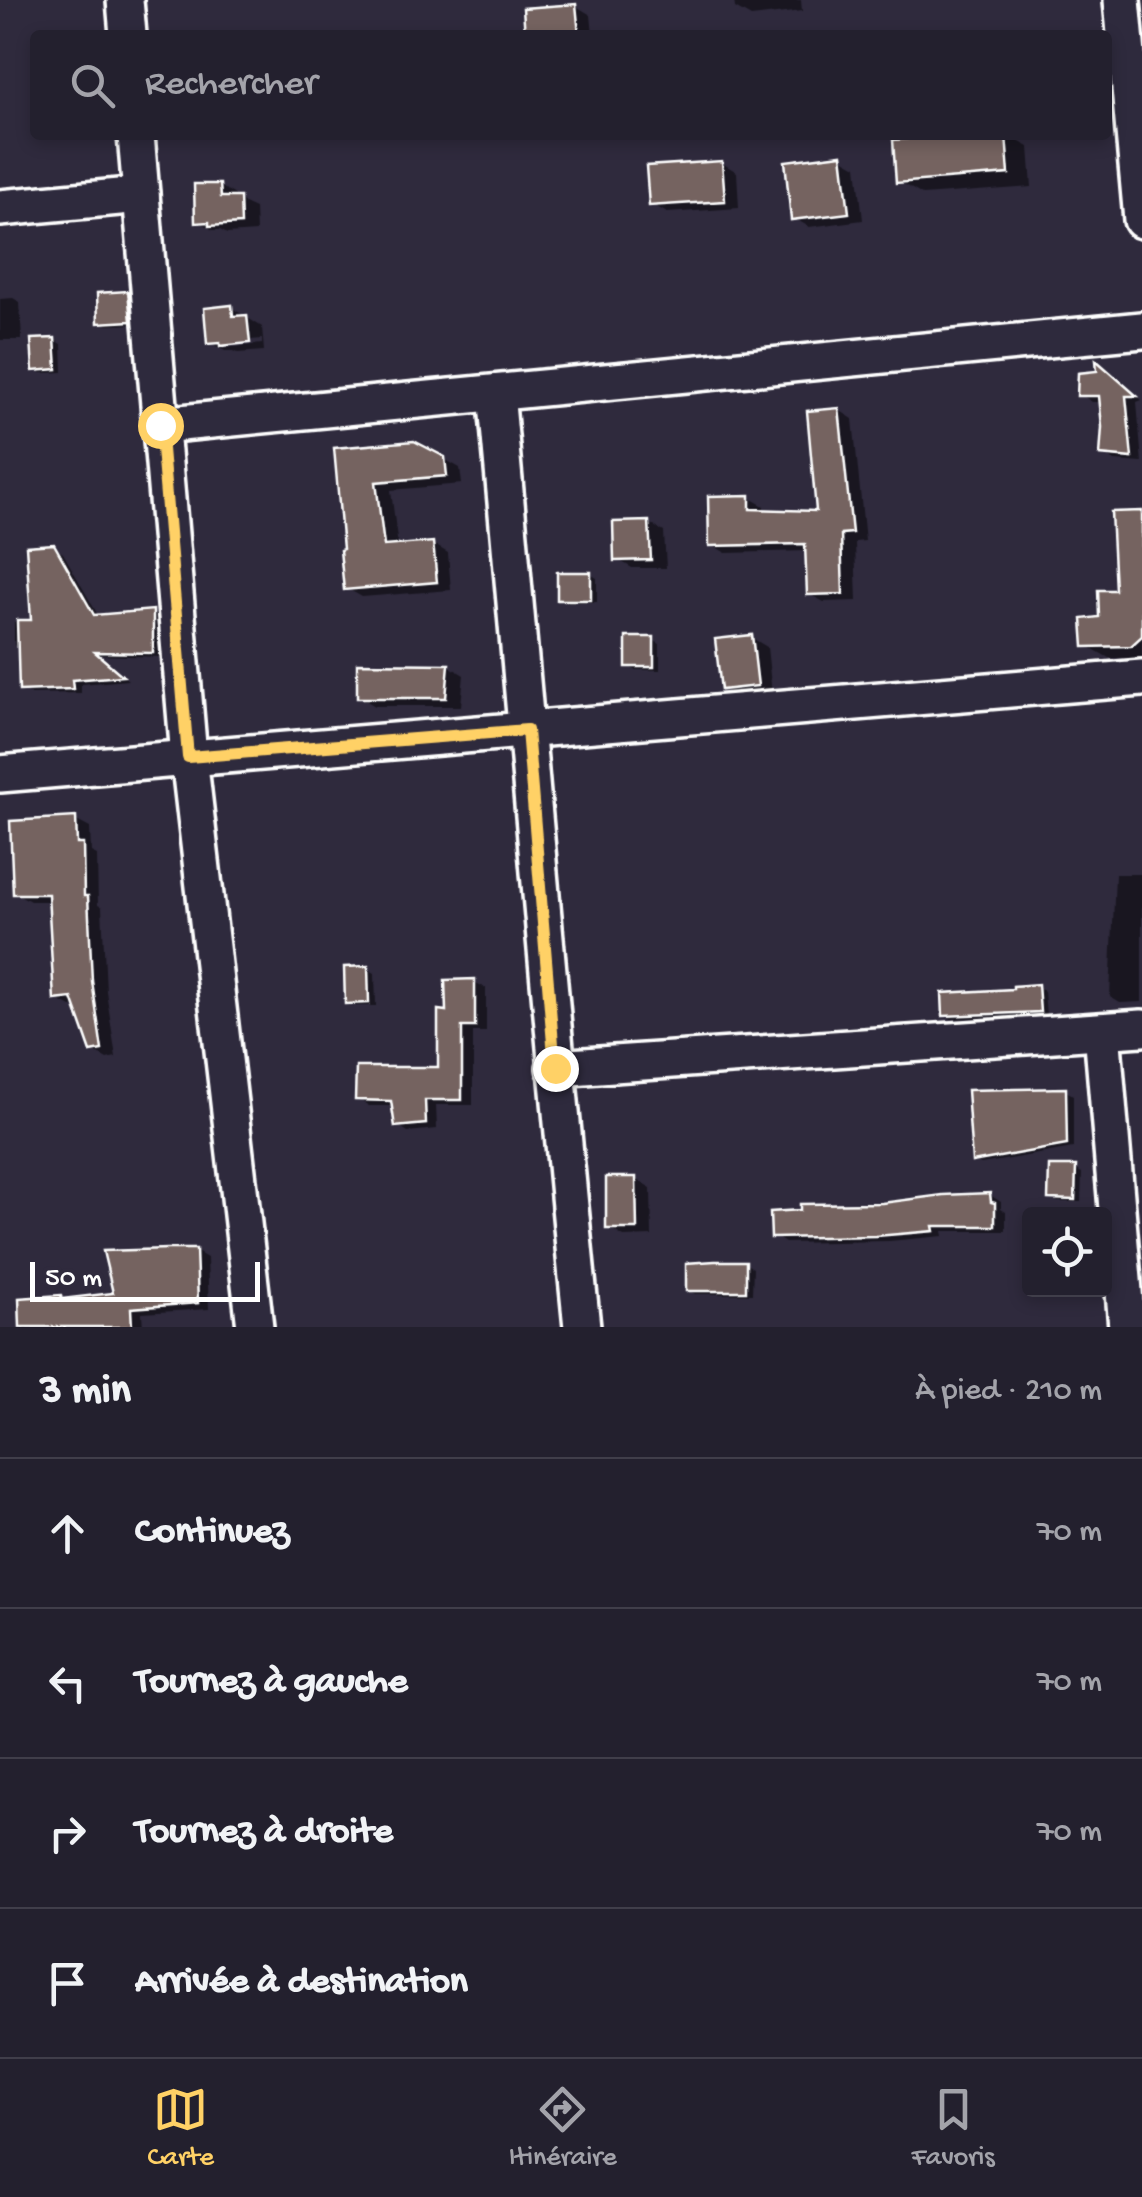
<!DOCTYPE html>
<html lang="fr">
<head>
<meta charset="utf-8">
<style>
  :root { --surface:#23202e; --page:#2f2d3a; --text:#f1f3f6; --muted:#a3a3aa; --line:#403e4a; --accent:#ffd166 }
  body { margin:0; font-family:"Gochi Hand",sans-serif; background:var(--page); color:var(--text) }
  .controls { position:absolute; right:30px; bottom:30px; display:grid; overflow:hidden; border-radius:10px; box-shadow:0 5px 15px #0003 }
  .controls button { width:90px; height:90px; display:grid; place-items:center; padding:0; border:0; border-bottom:2px solid var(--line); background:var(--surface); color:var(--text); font:50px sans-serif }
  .scale { position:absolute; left:30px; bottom:25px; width:230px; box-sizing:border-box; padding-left:10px; border:5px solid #fff; border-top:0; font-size:28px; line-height:35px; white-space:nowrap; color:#fff; -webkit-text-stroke:8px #2f2a3d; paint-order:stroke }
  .stop { position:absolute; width:30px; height:30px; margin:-22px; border:8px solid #ffd166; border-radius:50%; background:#fff }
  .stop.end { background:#ffd166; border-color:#fff; box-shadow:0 2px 10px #0008 }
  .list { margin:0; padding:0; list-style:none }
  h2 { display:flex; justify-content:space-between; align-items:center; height:130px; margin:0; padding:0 40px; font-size:42px }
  h2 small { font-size:32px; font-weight:400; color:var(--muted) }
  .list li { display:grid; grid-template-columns:65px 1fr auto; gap:30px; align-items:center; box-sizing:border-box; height:150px; padding:0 40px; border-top:2px solid var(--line) }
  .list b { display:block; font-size:38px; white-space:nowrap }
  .list em { font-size:32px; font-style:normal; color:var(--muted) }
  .icon { flex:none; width:55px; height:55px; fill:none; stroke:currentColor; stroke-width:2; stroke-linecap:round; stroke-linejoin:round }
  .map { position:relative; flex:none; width:1142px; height:1327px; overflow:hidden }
  .search { position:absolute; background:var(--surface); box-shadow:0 5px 15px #0003; left:30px; right:30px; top:30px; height:110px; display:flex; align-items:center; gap:25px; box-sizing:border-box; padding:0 35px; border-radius:10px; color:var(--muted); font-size:38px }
  .sheet { height:730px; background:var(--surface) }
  nav { display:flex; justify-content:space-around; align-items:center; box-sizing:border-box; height:140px; border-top:2px solid var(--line); background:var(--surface); font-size:28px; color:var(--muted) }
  nav a { display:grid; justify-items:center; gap:5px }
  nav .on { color:var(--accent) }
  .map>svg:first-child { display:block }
</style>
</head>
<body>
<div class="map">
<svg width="1142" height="1327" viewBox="0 0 1142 1327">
  <rect width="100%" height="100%" fill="#2f2a3d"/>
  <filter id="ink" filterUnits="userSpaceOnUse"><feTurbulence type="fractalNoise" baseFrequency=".01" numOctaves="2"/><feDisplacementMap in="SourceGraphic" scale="20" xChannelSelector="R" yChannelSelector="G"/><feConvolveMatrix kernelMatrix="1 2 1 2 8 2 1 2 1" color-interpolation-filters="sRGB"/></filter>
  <g filter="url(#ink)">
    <g fill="#0007" fill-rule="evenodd">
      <polygon points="734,0 801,0 802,11 751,17 735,8"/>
      <polygon points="576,6 591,15 593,35 527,35"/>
      <polygon points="990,135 1007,135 1029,147 1032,187 922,195 899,181"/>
      <polygon points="841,157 857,166 863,220 809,227 794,218"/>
      <polygon points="722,163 737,172 739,208 667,213 652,204"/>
      <polygon points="220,186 235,195 235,199 255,208 256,232 227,234 220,230 213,230 198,221"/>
      <polygon points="127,294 134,298 137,324 108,325 100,321"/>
      <polygon points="13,298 20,302 22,340 0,340 0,299"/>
      <path d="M232,308L262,327L264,351L238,353L234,351H225L209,342ZM262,339V344L223,348L218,343Z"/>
      <polygon points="55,340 62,344 63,372 42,373 35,369"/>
      <polygon points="1098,364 1142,400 1137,402 1142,463 1115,461 1103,454 1102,402 1092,402 1080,394 1099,373"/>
      <polygon points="839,410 853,419 865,541 855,542 857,601 824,602 809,594 808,551 726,553 712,545 750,498 764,506 764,512 819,514"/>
      <polygon points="337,450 444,459 460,468 462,484 391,490 398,547 433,544 448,553 451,590 362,597 346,588 346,552"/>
      <polygon points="649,523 664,532 666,568 632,568 617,559"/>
      <polygon points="53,547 63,553 99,617 152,613 161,618 161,657 99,655 128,680 81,684 81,693 31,694 22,689 20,648 14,645 14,622 34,622"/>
      <polygon points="1142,564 1142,658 1109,658 1086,645 1117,593"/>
      <polygon points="590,574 597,578 597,602 566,602 559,598"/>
      <polygon points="752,638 767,647 772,694 739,698 723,689"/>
      <polygon points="653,640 660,644 660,670 635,670 628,666"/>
      <polygon points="449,666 464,675 461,706 375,706 360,697"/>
      <polygon points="75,820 90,828 91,852 97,855 98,905 102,907 106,991 116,1057 107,1059 93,1051 77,1006 71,1007 56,999 51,901 30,901 16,893"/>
      <polygon points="1115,874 1142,874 1142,1002 1120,1003 1110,997"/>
      <polygon points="368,969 375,973 376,1006 354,1006 347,1002"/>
      <polygon points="474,982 486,988 486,1032 473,1032 473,1105 436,1105 437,1129 408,1132 397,1125 395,1106 369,1106 358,1099 441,1070 449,1013"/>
      <polygon points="1037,986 1044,991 1046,1015 952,1019 945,1015"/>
      <polygon points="1066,1091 1073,1095 1073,1148 981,1164 974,1160"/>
      <polygon points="1075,1169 1082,1173 1081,1202 1058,1202 1051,1198"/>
      <polygon points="636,1179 651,1188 652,1236 624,1237 609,1228"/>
      <polygon points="990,1195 1001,1202 1001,1209 1006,1212 1006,1231 943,1231 944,1236 889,1241 785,1243 774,1236 882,1206"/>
      <polygon points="195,1251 207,1258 209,1309 142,1313 143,1327 50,1327 116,1295"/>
      <polygon points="746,1264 753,1268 752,1294 695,1294 688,1290"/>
    </g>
    <g fill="#746461" stroke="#fff" stroke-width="2.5">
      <polygon points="576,4 579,35 525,35 523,8"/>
      <polygon points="957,135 1006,135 1009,174 896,183 893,140"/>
      <polygon points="842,154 849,213 791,220 785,161"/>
      <polygon points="722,161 725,201 649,206 646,166"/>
      <polygon points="194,184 220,184 221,197 240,197 241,224 209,226 209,222 195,223"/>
      <polygon points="128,291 131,321 98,323 97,293"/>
      <polygon points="232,305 233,316 247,315 250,343 220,346 220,343 207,344 204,308"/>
      <polygon points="55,338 57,369 33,371 31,339"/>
      <polygon points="1096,360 1137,396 1126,396 1132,458 1100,455 1102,427 1099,396 1077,396 1078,373 1097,371"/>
      <polygon points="839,408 852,533 841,534 843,594 807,595 805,544 709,546 708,496 750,495 750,509 816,511 807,411"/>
      <polygon points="414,441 445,457 447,476 376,482 384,546 433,542 437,582 344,590 340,550 343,549 334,448"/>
      <polygon points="1142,511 1142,636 1131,646 1084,647 1082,619 1099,617 1098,590 1115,590 1111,512"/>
      <polygon points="649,521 651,560 614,561 613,522"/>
      <polygon points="54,544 94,615 153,610 153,653 95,652 123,676 72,680 73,689 19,691 17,620 31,620 26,546"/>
      <rect x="557" y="572" width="34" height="28"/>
      <polygon points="752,635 758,686 721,690 715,639"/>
      <rect x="626" y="637" width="28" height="30"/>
      <polygon points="357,663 449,664 446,698 357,698"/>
      <polygon points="76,817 77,844 83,844 84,896 88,896 92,981 102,1050 91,1052 72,998 54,1000 48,894 13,894 10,821"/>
      <polygon points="368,966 369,1003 345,1004 344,967"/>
      <polygon points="475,979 475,1027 462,1027 462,1100 425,1100 426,1124 395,1127 391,1101 355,1100 356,1067 438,1067 438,1010 446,1011 445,980"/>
      <polygon points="1038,984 1040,1012 943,1016 942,993 1013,989 1013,986"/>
      <polygon points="1066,1088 1067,1145 972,1162 967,1090"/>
      <polygon points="1049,1166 1076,1166 1075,1200 1048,1199"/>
      <polygon points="606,1177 636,1177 637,1229 606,1229"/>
      <polygon points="990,1193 991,1202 995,1203 995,1226 933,1226 934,1231 876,1236 771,1238 770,1212 800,1210 800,1204 882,1203 943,1195"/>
      <polygon points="168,1249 196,1249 198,1303 131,1308 132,1327 20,1327 19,1298 61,1295 62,1299 113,1293 103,1251"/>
      <polygon points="715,1261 746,1261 746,1291 686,1291 686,1263"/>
    </g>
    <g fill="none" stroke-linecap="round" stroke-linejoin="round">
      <g stroke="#fff" stroke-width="42">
        <g id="minor">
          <polyline points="125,0 128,35"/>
          <polyline points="1122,0 1142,220"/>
          <polyline points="136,135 189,757 255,1327"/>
          <polyline points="0,208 141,195"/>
          <path d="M496,393C525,704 550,1016 582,1327"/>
          <polyline points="160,425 1142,330"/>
          <polyline points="0,774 1142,678"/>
          <polyline points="1102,1031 1127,1327"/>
          <polyline points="555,1068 1142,1028"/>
        </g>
      </g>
      <use href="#minor" stroke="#2f2a3d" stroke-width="35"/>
    </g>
  </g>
  <g fill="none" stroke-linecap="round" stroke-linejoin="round" filter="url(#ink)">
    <polyline stroke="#ffd166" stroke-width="12" points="160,425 188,757 527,730 555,1068"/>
  </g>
</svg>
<div class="controls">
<button><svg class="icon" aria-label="locate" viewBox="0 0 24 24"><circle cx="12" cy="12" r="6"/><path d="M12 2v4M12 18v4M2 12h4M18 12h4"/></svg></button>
</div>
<div class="scale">50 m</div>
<div class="stop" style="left:160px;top:425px"></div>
<div class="stop end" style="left:555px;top:1068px"></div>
<div class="search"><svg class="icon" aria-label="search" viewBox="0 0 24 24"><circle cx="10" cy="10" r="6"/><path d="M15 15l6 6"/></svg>Rechercher</div>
</div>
<section class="sheet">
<h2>3 min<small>À pied · 210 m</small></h2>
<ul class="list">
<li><svg class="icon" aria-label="ahead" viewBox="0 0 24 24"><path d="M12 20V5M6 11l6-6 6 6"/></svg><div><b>Continuez</b></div><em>70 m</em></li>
<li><svg class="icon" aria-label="left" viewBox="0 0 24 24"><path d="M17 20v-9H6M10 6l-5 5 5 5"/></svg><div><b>Tournez à gauche</b></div><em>70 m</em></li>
<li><svg class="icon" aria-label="right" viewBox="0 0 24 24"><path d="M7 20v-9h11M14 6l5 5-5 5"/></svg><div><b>Tournez à droite</b></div><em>70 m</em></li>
<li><svg class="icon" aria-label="arrive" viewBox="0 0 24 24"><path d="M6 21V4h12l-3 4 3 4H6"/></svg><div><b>Arrivée à destination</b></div></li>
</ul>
</section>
<nav>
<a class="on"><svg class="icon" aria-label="map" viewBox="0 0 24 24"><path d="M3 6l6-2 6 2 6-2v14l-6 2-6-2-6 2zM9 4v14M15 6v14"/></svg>Carte</a>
<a><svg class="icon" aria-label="directions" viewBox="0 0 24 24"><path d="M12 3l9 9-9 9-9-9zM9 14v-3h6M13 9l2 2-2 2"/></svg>Itinéraire</a>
<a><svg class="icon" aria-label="saved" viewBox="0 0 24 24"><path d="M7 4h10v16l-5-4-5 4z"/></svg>Favoris</a>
</nav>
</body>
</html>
